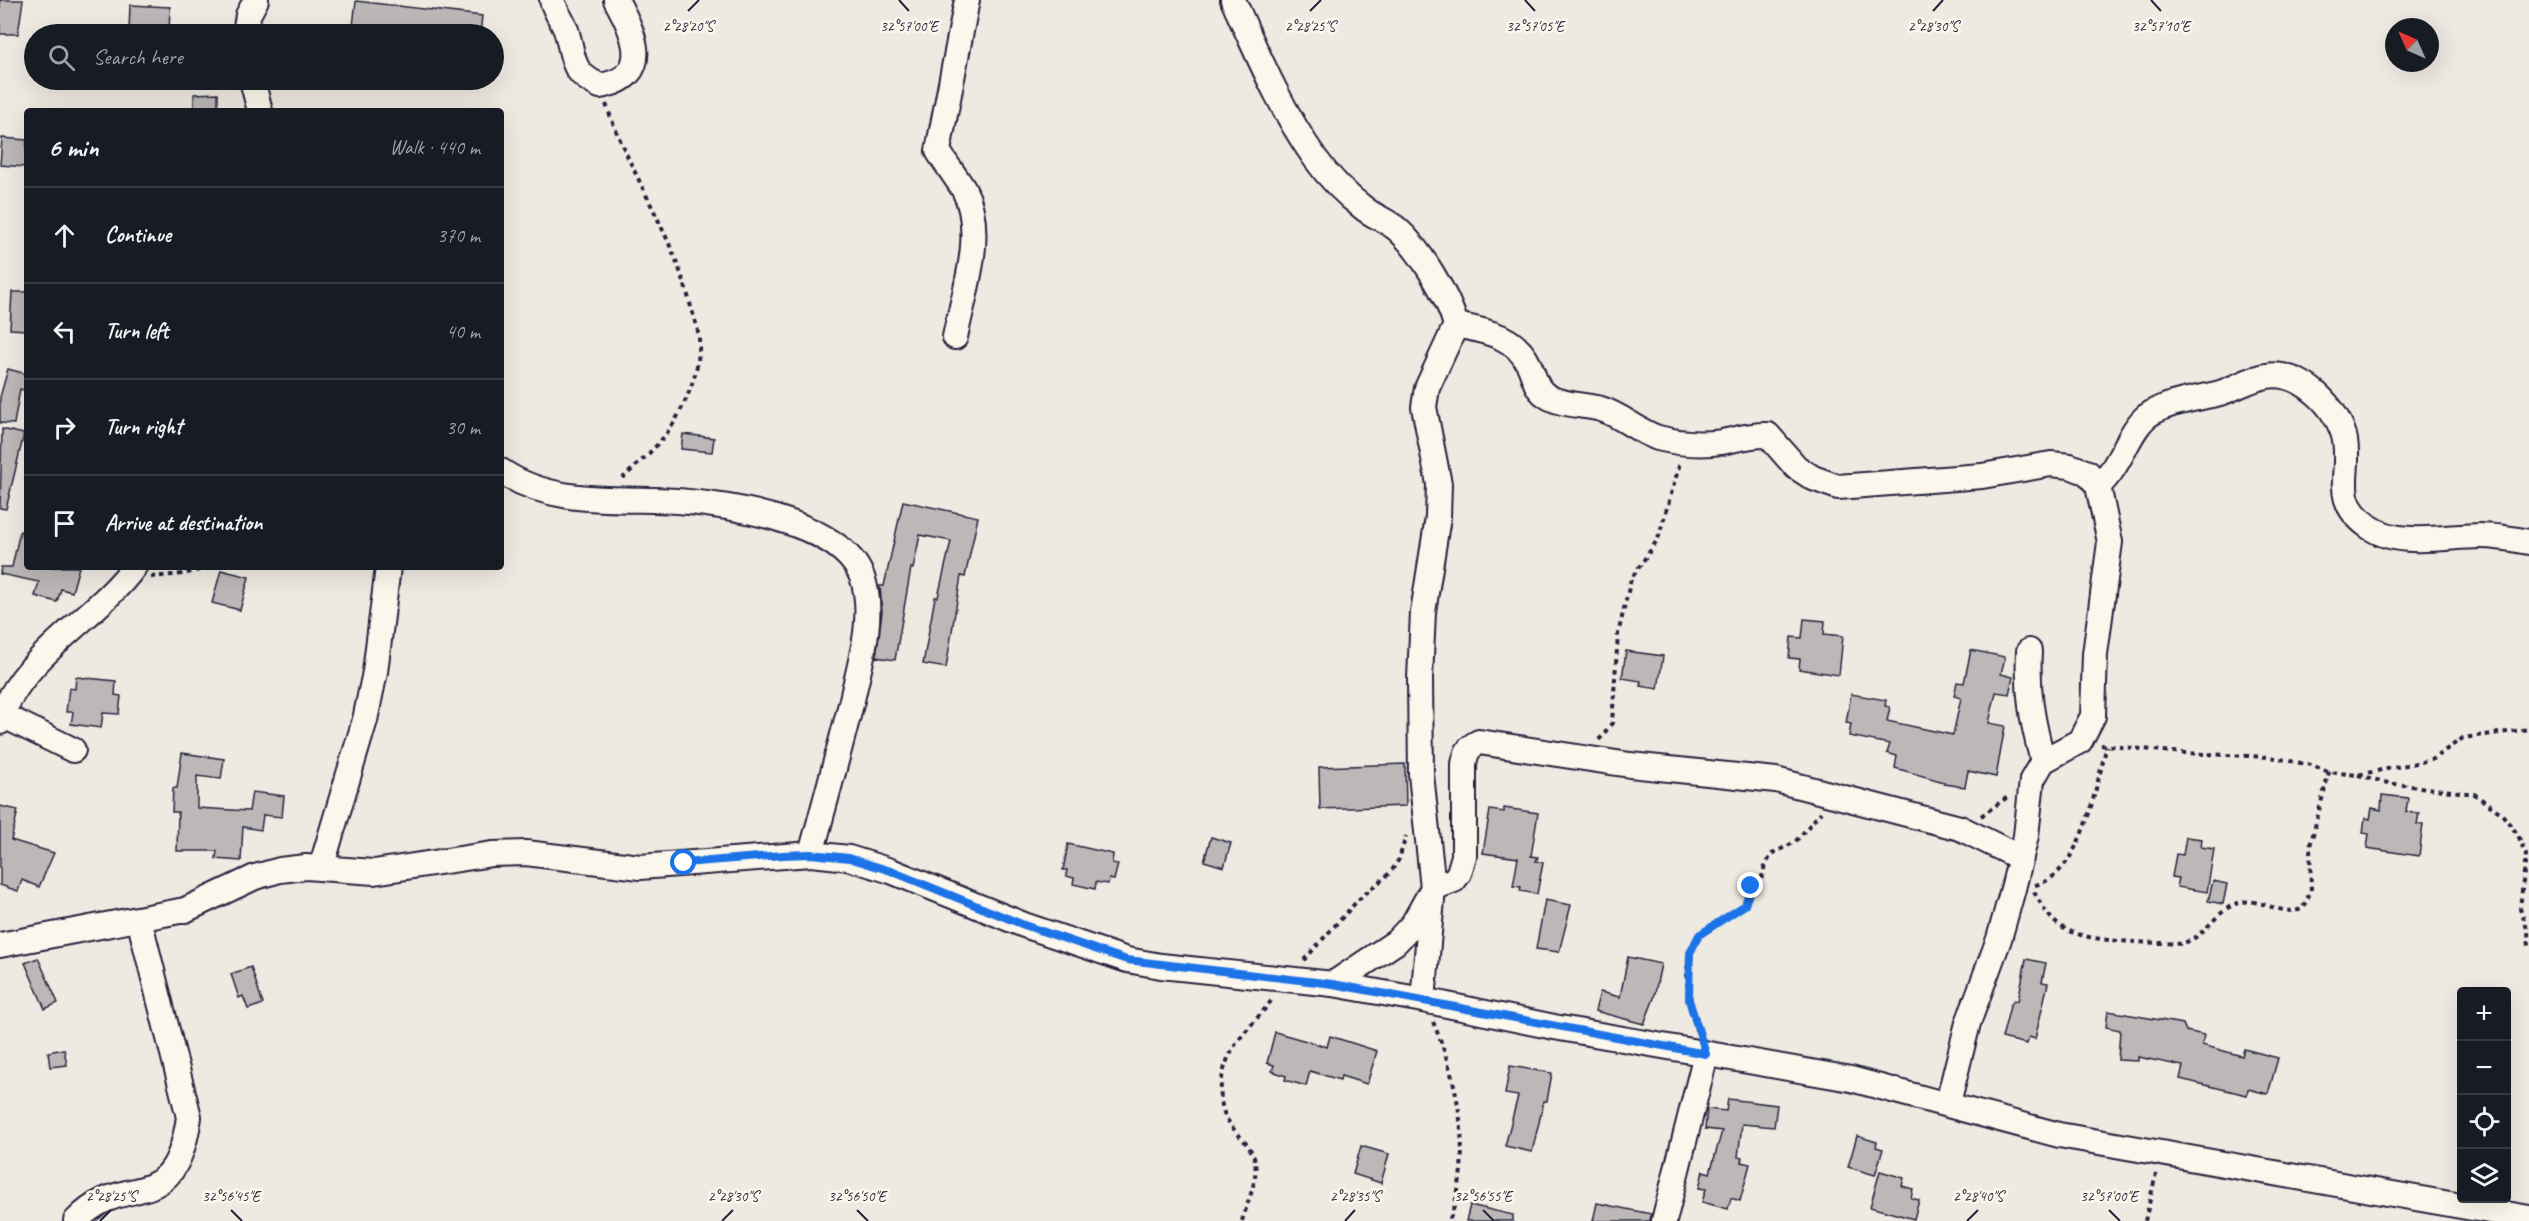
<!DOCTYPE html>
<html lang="en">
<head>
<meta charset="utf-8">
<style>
  :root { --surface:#171b24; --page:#242831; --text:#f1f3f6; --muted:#9ea1a6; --line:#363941 }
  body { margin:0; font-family:Caveat,sans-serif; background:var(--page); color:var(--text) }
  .controls { position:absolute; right:18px; bottom:18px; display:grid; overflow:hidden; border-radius:6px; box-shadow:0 6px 24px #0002 }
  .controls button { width:54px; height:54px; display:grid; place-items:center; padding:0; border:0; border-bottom:2px solid var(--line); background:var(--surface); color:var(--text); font:30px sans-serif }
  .compass { position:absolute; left:2385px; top:18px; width:54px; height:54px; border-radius:50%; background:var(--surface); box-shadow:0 6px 24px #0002; rotate:315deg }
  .stop { position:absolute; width:18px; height:18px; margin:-14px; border:4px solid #1a73e8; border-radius:50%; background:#fff }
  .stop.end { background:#1a73e8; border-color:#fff; box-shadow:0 2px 6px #0008 }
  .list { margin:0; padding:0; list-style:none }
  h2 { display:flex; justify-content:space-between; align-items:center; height:78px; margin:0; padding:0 24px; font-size:26px }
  h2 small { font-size:20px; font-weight:400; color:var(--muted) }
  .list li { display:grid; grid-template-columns:39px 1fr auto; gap:18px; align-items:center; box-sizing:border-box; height:96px; padding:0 24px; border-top:2px solid var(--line) }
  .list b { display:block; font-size:22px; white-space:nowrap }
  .list em { font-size:20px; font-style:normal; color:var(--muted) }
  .icon { flex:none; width:33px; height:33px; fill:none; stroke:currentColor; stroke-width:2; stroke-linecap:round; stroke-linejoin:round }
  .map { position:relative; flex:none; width:2529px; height:1221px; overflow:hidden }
  .search { position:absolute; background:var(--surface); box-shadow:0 6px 24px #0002; left:24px; top:24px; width:480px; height:66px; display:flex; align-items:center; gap:15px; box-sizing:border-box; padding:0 21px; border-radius:33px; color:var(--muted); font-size:22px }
  .panel { position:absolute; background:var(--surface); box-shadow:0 6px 24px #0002; left:24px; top:108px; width:480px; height:462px; border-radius:6px }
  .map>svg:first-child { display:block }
</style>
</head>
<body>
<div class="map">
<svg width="2529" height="1221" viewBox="0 0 2529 1221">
  <rect width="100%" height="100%" fill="#eeeae2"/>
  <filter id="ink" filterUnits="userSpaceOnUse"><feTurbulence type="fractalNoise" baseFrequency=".0167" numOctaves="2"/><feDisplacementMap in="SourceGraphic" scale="12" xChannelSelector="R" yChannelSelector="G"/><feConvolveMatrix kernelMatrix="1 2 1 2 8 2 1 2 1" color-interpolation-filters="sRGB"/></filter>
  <g filter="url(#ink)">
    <g fill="#bcb8b8" stroke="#22223b" stroke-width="1.5">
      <polygon points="0,0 23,0 18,34 0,34"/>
      <polygon points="356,1 482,16 480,34 352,34"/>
      <polygon points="130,5 170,7 169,34 145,34 145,32 129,31"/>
      <polygon points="218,93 218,111 194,111 194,94"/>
      <polygon points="2,138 27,140 25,167 0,165"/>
      <polygon points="12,292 27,292 27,330 10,329"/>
      <polygon points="8,369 27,374 27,391 20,389 14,424 0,423 0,397"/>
      <polygon points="2,429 24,434 6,509 0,508"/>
      <polygon points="683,434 714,438 712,452 681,449"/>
      <polygon points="903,501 978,517 965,577 961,576 946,668 923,664 935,597 938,597 951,541 920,535 913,569 911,568 895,660 876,657 882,612 880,586 884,586"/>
      <polygon points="20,531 27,532 27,567 79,567 72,592 61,589 57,602 35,596 39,582 0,574 1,567 12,567"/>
      <polygon points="221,570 249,577 240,610 212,603"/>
      <polygon points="1804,619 1825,621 1824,634 1843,636 1839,675 1799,669 1800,659 1789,658 1791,637 1802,638"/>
      <polygon points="1971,650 2005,657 2001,674 2013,677 2009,694 1996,692 1989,723 2005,726 1996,777 1968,771 1965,787 1944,784 1944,782 1895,768 1897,756 1887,753 1890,744 1849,736 1851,724 1846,723 1851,694 1886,700 1885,706 1890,707 1887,721 1953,735 1961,698 1954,696 1957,682 1964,683"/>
      <polygon points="1626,651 1663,656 1658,689 1640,686 1641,681 1622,678"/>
      <polygon points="76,677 116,681 115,695 121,696 119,714 103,713 101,728 71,724 73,712 66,712 69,688 75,689"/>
      <polygon points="182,753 224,759 221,779 197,776 197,808 249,811 252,792 284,796 282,817 263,815 261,830 243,827 241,861 216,859 217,851 177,851 178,812 172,812 173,788 177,788"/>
      <polygon points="1405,764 1406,806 1320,809 1319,767"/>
      <polygon points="2382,795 2408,798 2406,812 2419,813 2417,824 2423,824 2419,856 2367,848 2369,834 2363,833 2365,818 2370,819 2372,808 2381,810"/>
      <polygon points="0,806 18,810 11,840 54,853 39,887 22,880 18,891 0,885"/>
      <polygon points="1504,808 1538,813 1531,856 1538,857 1536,861 1543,863 1537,894 1520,891 1521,887 1513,886 1518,858 1483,853 1490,810 1504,812"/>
      <polygon points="1211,837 1231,843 1224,867 1204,861"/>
      <polygon points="2186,837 2202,839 2201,847 2214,849 2207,892 2177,887 2179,878 2172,877 2176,854 2183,855"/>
      <polygon points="1068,844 1113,854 1112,863 1118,864 1114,880 1109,879 1108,884 1096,882 1095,889 1073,884 1074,878 1066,876 1067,870 1063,870"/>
      <polygon points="2213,881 2227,884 2223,904 2208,901"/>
      <polygon points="1545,900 1571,905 1559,952 1536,949"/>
      <polygon points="1628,957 1661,964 1654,998 1644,1024 1595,1011 1600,992 1620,997"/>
      <polygon points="38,958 58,1003 45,1009 25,963"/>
      <polygon points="2026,959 2046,963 2042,982 2048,983 2035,1039 2029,1037 2027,1044 2002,1038 2010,1006 2014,1000 2018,1001"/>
      <polygon points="251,967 263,1004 248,1009 243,996 239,998 231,974"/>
      <polygon points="2108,1011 2183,1024 2186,1031 2204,1035 2202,1045 2242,1056 2244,1049 2278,1058 2268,1094 2248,1089 2247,1095 2180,1079 2183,1066 2138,1057 2138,1061 2118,1060 2120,1030 2106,1027"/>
      <polygon points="1275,1032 1327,1047 1330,1036 1377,1051 1367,1084 1341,1076 1340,1080 1310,1071 1306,1086 1285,1080 1286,1076 1272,1071 1274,1065 1267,1063"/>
      <polygon points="64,1049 67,1065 50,1067 48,1052"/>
      <polygon points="1510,1066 1552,1073 1547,1101 1544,1101 1532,1152 1505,1146 1518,1096 1505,1094"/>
      <polygon points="1728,1099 1777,1105 1774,1127 1742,1124 1738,1157 1742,1158 1741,1162 1750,1164 1740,1201 1731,1198 1728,1209 1702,1202 1706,1189 1699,1188 1703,1171 1710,1173 1722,1131 1705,1129 1707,1109 1726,1111"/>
      <polygon points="1857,1136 1877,1142 1876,1147 1883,1149 1875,1175 1848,1167"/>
      <polygon points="1361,1146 1389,1154 1381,1183 1353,1174"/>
      <polygon points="1880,1171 1904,1178 1902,1186 1913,1189 1911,1198 1919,1200 1914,1219 1870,1207"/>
      <polygon points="1597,1203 1651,1214 1650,1221 1593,1221"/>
      <polygon points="1470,1205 1513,1215 1513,1221 1466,1221"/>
    </g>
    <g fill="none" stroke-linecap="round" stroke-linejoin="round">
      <g stroke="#22223b" stroke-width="28">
        <g id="minor">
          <path d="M552,0C555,11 562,20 566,30C575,58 569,72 600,86C654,77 635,34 616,0"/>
          <path d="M1233,0C1257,53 1281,110 1315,158C1329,178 1346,195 1366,210C1376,217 1387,221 1397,229C1420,249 1448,296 1456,325L1427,388L1424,407L1439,484L1438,517L1423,612L1420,679L1421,774L1433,888L1423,1000"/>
          <polyline points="245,34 248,15 256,0"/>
          <polyline points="252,80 260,111"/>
          <path d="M1456,325C1485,331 1515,335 1529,365C1534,375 1535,386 1543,393C1558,406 1583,404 1601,409C1621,415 1637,431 1658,438C1678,443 1702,445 1722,442C1738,439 1751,434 1768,435L1796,467L1813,478L1838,487L1982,476L2051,464L2070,466L2088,473L2098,486L2110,542L2095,654L2093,716L2080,741L2043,761L2032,780L2026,836L2013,889L1999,939L1968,1023L1948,1103"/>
          <path d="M955,337C964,293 986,232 964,190C956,177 946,164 938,151L967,0"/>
          <path d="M501,471C546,502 603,499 655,500C711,501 847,518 864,583C874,620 860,663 852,700C839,751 825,802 811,854"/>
          <path d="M2098,486C2122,465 2128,431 2147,416C2168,401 2197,399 2220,393C2236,388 2251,378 2267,376C2301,370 2339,408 2345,440C2351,476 2331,499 2368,526C2398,548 2445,536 2480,536C2496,536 2513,539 2529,542"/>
          <path d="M2029,651C2027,693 2032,721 2043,761"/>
          <polyline points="0,714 73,750"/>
          <path d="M0,722C18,658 97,618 134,567"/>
          <polyline points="321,868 365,720 375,672 388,567"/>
          <polyline points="0,945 185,910 255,877 280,870 306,867 374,872 492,854 526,853 640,867 811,854 849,858 891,871 1024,925 1127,960 1161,966 1333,984 1423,1000 1554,1027 1851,1079 2059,1135 2529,1218"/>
          <path d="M1333,984L1396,942L1413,924L1433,888L1454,880L1459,873L1464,856V764C1466,753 1468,747 1479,742L1630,765L1776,780L1960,828L2021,858"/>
          <path d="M76,1221C126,1168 174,1221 189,1117L139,919"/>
          <polyline points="1664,1221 1706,1054"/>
        </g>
      </g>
      <g stroke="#22223b" stroke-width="4" stroke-dasharray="4.5 4.5" stroke-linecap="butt">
        <path d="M606,104C630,174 673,234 691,307C694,317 698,328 699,338C701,366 689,396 675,421C662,443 641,461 623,478"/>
        <polyline points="151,577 183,574 212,567"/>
        <polyline points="1599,740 1612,723 1618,634 1631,579 1658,539 1680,463"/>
        <polyline points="2101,745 2184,753 2270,757 2311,765 2329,772 2357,775 2431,760 2463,738 2529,729"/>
        <polyline points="2358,775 2388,783 2474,794 2501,813 2518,835 2526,855 2520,908 2528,931 2529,948"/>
        <polyline points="1981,816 2009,796"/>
        <path d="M2035,885C2082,875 2095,787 2107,746"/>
        <path d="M2034,892C2040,902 2046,914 2055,922C2079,945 2146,941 2178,944C2204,941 2214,911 2238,903C2260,896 2280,917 2302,909L2311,891L2310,846L2329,772"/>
        <polyline points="1304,960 1358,900 1391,872 1399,859 1406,836"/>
        <path d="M1433,1022C1459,1082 1474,1159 1449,1221"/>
        <path d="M1697,1031C1688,1003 1680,959 1699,935L1745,905L1749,897L1748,889L1761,881L1765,865L1772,854L1795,842L1821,812"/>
        <path d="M1242,1221C1247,1203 1258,1181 1255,1162C1253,1147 1238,1136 1230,1124C1217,1106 1219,1081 1227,1061C1235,1038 1259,1019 1273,998"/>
        <polyline points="2145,1221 2156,1174"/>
      </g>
      <use href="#minor" stroke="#fbf7ec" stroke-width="24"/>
    </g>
  </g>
  <g fill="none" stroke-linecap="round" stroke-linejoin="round" filter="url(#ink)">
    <polyline stroke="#1a73e8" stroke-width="8" points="684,863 783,855 811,854 849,858 891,871 1024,925 1127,960 1333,984 1706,1054 1689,1000 1690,953 1699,935 1745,905 1751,886"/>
  </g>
  <path fill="none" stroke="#22223b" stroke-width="2" d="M899,0L909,11M1525,0L1535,11M2151,0L2161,11M688,11L699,0M1310,11L1321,0M1933,11L1943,0M231,1210L242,1221M857,1210L868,1221M1483,1210L1494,1221M2109,1210L2120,1221M100,1221L111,1210M722,1221L733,1210M1345,1221L1355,1210M1967,1221L1978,1210"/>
  <g font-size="15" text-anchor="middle" fill="#22223b" stroke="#fbf7ec" stroke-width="5" stroke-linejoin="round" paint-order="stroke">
    <text x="688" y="31">2°28'20"S</text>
    <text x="909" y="31">32°57'00"E</text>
    <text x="1310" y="31">2°28'25"S</text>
    <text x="1535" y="31">32°57'05"E</text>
    <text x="1933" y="31">2°28'30"S</text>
    <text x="2161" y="31">32°57'10"E</text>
    <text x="111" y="1201">2°28'25"S</text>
    <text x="733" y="1201">2°28'30"S</text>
    <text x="1355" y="1201">2°28'35"S</text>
    <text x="1978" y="1201">2°28'40"S</text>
    <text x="231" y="1201">32°56'45"E</text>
    <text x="857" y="1201">32°56'50"E</text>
    <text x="1483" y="1201">32°56'55"E</text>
    <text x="2109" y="1201">32°57'00"E</text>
  </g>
</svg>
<div class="controls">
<button>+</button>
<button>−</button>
<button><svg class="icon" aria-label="locate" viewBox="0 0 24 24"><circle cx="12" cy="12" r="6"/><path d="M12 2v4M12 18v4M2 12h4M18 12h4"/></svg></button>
<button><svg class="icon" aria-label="layers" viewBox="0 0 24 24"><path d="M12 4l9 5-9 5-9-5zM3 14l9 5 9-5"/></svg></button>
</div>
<svg class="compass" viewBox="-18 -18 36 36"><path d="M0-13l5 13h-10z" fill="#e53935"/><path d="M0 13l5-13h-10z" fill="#9ea1a6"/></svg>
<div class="stop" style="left:684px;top:863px"></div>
<div class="stop end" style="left:1751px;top:886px"></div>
<div class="search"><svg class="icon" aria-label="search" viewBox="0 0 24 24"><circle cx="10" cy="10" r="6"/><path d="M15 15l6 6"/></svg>Search here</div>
<section class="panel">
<h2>6 min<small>Walk · 440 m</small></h2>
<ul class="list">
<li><svg class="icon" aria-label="ahead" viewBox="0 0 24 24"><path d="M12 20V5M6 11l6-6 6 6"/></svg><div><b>Continue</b></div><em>370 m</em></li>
<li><svg class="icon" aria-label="left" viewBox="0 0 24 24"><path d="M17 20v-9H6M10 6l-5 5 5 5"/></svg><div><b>Turn left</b></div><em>40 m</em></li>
<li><svg class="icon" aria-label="right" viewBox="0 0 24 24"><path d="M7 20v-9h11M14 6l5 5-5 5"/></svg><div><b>Turn right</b></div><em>30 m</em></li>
<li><svg class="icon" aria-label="arrive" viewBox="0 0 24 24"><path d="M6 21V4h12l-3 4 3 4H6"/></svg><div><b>Arrive at destination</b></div></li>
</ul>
</section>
</div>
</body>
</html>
